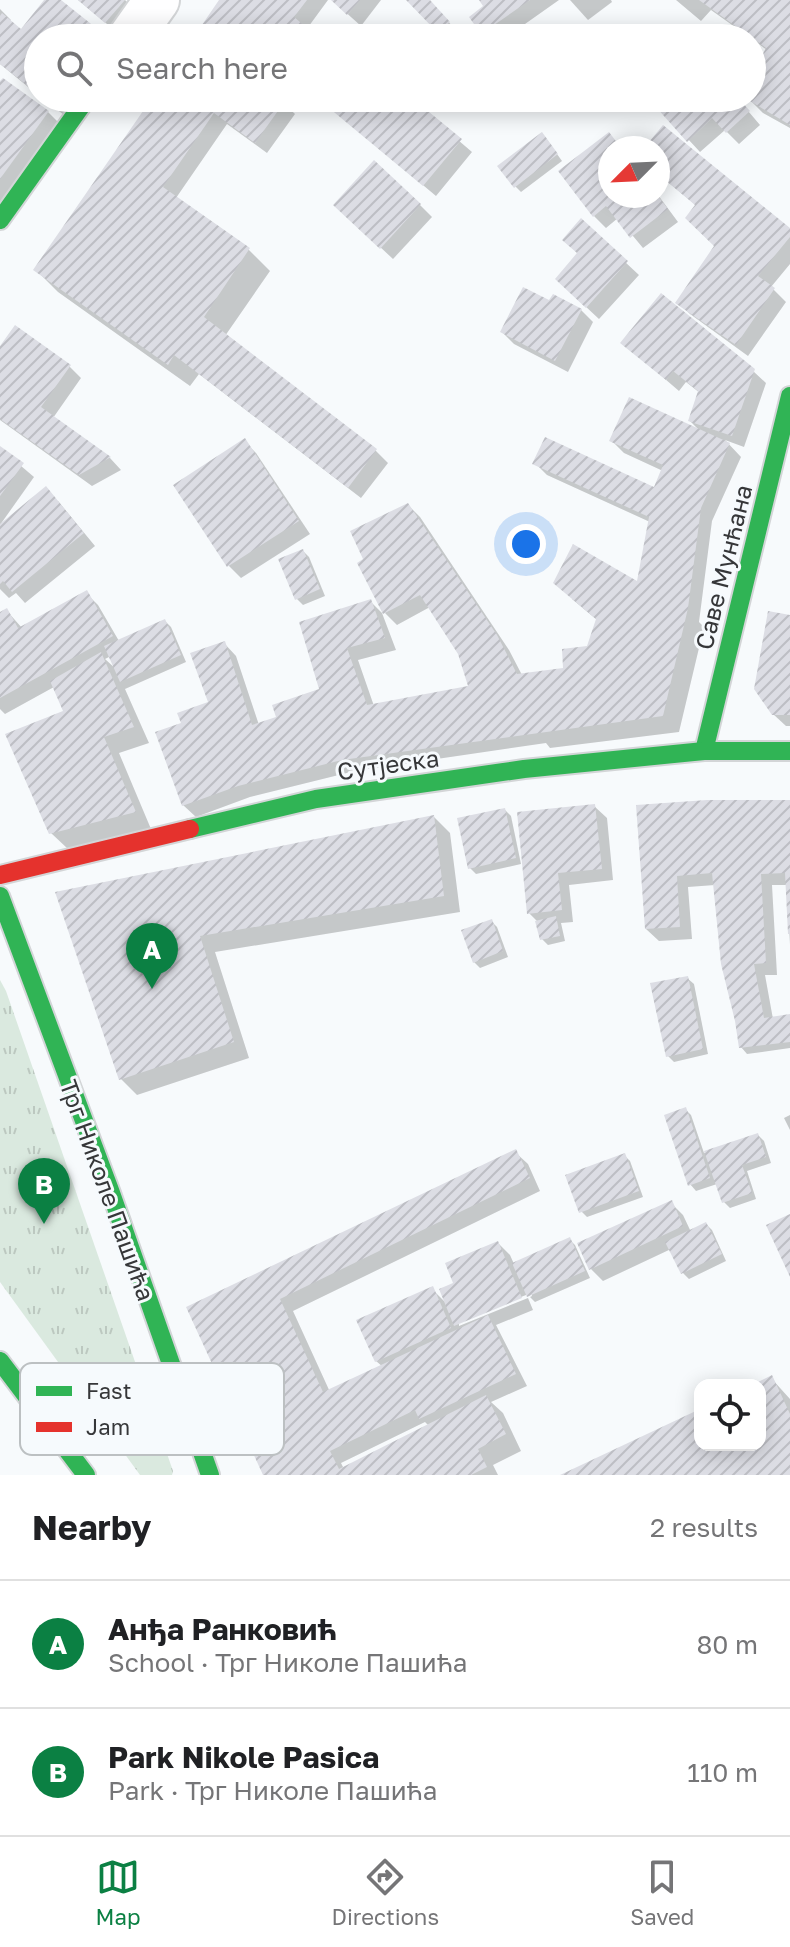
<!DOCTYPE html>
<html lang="en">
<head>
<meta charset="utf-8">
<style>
  :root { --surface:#fff; --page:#f2f2f2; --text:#202124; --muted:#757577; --line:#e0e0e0; --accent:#0b8043 }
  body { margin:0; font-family:"Golos Text",sans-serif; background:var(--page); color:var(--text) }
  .controls { position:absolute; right:24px; bottom:24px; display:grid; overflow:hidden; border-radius:16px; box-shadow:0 4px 20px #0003 }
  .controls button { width:72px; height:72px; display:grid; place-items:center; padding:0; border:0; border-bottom:2px solid var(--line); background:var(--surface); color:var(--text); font:40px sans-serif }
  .compass { position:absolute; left:598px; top:136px; width:72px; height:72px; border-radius:50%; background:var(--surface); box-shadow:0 4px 20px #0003; rotate:246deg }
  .you { position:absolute; left:526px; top:544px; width:28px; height:28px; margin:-20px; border:6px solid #fff; border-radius:50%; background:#1a73e8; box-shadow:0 0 0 12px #1a73e833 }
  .badge { display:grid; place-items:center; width:52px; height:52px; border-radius:50%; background:var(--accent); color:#fff; font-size:26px; font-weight:700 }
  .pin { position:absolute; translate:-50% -66px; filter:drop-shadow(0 2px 4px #0008) }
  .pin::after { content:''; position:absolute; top:42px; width:28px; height:24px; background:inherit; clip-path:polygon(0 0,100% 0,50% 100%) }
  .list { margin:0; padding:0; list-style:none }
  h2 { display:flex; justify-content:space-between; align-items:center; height:104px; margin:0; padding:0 32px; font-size:34px }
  h2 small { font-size:26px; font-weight:400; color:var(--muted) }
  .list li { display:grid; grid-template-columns:52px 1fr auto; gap:24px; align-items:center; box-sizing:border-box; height:128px; padding:0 32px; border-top:2px solid var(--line) }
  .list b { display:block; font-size:30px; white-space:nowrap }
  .list p { margin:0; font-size:26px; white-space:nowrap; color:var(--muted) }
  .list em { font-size:26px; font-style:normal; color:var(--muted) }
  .icon { flex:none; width:44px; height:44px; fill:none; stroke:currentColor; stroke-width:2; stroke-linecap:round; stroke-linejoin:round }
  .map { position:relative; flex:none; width:790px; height:1475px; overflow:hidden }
  .search { position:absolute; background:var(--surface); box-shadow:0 4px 20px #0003; left:24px; right:24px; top:24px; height:88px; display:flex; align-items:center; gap:20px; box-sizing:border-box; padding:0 28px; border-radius:44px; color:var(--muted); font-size:30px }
  .sheet { height:360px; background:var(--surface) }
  nav { display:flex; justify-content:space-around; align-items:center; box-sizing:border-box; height:112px; border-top:2px solid var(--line); background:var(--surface); font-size:22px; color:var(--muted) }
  nav a { display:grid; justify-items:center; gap:4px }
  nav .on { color:var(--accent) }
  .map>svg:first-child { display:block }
</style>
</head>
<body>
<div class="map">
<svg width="790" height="1475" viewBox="0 0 790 1475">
  <defs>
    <pattern id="park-tufts" width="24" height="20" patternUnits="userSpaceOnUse" patternTransform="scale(2)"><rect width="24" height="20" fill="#dae9df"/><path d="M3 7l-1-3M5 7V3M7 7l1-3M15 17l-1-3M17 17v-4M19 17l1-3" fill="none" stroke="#bcc8c0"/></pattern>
    <pattern id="building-hatch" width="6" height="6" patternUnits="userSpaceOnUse" patternTransform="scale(2)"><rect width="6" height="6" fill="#dcdde4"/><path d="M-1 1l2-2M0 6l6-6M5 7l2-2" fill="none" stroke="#bdbec4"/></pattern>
  </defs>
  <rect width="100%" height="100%" fill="#f7fafc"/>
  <polygon fill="url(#park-tufts)" points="0,980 6,991 173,1471 172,1475 140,1475 0,1282"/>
  <g fill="#0003" fill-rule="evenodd">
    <polygon points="46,0 58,0 105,38 38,38 38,95 0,64 0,9 11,20 9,22 21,32"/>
    <polygon points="78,0 125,0 137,12 118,33"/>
    <polygon points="220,0 328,0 306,30 316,38 195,38"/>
    <polygon points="332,0 381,0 361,26"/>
    <polygon points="409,0 428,0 455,29 445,38"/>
    <polygon points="481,0 559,0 505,38 487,38 482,33 486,7"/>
    <polygon points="570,0 611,0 612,2 588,20"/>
    <polygon points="676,0 790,0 790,128 763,113 748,98 752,98 752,64 757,68 767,50 711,10 701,21"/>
    <polygon points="674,30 682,38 665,38"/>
    <polygon points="0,85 48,112 60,124 0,205"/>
    <polygon points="42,98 77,98 64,115"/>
    <polygon points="155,98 278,98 295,114 267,153 227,124 176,198 248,249 270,271 225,336 376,451 388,463 361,498 199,374 190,386 58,292 36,270"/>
    <polygon points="319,98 388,98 397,105 403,98 409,98 472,152 436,196"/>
    <polygon points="650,98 737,98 760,125 739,144 725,130 700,152"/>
    <polygon points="664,127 790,231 790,264 771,287 786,302 748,356 690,314 678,302 717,246 697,206 658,174 658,148 647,148"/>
    <polygon points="609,135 622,148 610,148 610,196 658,195 678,222 643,248 618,218 606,228 594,216"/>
    <polygon points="547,140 562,161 521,192 515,186"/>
    <polygon points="420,205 432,217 393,259 348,217"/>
    <polygon points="581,221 639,275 599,319 569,291 579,254"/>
    <polygon points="550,302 581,310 593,322 568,372 514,344 502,332"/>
    <polygon points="623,343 753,371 766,383 744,447 725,440 741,457 712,521 699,622 704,627 679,732 550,748 546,743 355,771 250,797 196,817 183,805 184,725 210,703 224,643 236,656 259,725 278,719 322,691 370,601 382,613 396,650 358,660 374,706 470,688 460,653 430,607 397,625 385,613 408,505 420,517 509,650 522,675 565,670 588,648 597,620 572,599 639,583 650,522 547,475 535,463 655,490 663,471 624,453 612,441 701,432 690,421 700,393 686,382 679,391"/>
    <polygon points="0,349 69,366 81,378 53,418 110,458 121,470 92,486 0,420"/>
    <polygon points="244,441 256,453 310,534 241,578 229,566 176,485"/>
    <polygon points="0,448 34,477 0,525"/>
    <polygon points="58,501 95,546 25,603 16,593 9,598 0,589 0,526"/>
    <polygon points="303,551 309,557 325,596 303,605 297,599"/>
    <path d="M86,593L98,605L119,641L165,621L171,627L186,662L125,689L149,743L119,753L151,829L68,849L51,833L65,712L54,687L5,714L0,709V615L7,611L22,628ZM111,656L117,670L105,659Z"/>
    <polygon points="790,617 790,726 786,726 773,714"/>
    <polygon points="790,800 790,945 787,885 772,885 777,975 765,975 773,1019 790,1017 790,1048 747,1054 741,1047 715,885 688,887 692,939 659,941 646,929 638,807"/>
    <polygon points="594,806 607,818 613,880 569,885 573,922 561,923 565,941 548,945 542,939 538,922 529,913"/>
    <polygon points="505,810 511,816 521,864 476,874 470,868"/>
    <polygon points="434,817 450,833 460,912 215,952 249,1058 137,1095 121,1079 57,894"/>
    <polygon points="491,921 497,927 508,957 480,968 474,962"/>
    <polygon points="687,978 694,984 708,1054 674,1062 668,1056"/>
    <polygon points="685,1109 691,1115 704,1153 758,1135 764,1141 771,1163 747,1171 756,1199 730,1208 724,1202 717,1184 696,1191 690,1184"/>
    <polygon points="790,1115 790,1130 784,1118"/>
    <path d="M515,1152L528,1164L540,1191L293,1311L330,1392L383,1367L376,1361L432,1289L447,1304L455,1284L498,1243L510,1255L514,1264L569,1239L575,1245L590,1278L535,1302L530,1297L532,1296L531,1293L459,1322V1326L528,1298L533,1310L496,1325L527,1386L491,1402L503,1413L521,1451L493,1465L498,1475H266L189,1308ZM425,1422L429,1426L344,1469L341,1463Z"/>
    <polygon points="624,1155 630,1161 643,1197 587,1217 581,1211"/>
    <polygon points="671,1203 683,1215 691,1232 706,1224 712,1230 726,1261 689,1279 683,1273 671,1249 603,1281 591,1269"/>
    <polygon points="771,1378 790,1399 790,1475 564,1475 700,1411 700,1445 760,1445 760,1385 756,1385"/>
  </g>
  <g fill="url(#building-hatch)">
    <polygon points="44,0 61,0 105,35 103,38 38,38 38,94 0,64 0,16 2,13 21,29"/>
    <polygon points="78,0 125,0 105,23"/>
    <polygon points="219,0 307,0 294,17 319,38 193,38"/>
    <polygon points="331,0 360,0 347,15"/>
    <polygon points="406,0 430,0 450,22 438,33"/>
    <polygon points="479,0 530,0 481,34 469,17 483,6"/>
    <polygon points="699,0 790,0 790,125 745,98 752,98 752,61 757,65 766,48"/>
    <polygon points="3,78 49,111 0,179 0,81"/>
    <polygon points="152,98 281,98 285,101 255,143 214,113 163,187 250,248 204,317 377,449 348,488 174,355 168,365 33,270"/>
    <polygon points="317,98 391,98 396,102 400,98 412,98 462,139 423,186"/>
    <polygon points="648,98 738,98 750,111 726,133 712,118 687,142"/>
    <polygon points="663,125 790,228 790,237 758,276 775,288 736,345 675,303 714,246 685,218 695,205 658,174 658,148 644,148"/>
    <polygon points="542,132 558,154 514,188 497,166"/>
    <polygon points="609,132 621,148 610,148 610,196 658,196 668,209 630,238 606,206 593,217 558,171"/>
    <polygon points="374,160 421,204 380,249 333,205"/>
    <polygon points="581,218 628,261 586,308 555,279 577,253 562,240"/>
    <polygon points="523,287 549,300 553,294 582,309 555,361 500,332"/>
    <polygon points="661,293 755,369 732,436 688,421 698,391 673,371 666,380 620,343"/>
    <polygon points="15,325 71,365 41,407 111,457 79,475 0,419 0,346"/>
    <polygon points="629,397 730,443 701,508 688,608 663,716 342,760 238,786 182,806 155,732 181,723 177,713 208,702 190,653 225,641 252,725 276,717 272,705 319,689 299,622 371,599 385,638 347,648 367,705 468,686 458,654 420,595 383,614 357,563 363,559 350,531 408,503 497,635 517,674 563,668 562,649 587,646 596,619 553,583 573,544 637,581 649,517 532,464 545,437 654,487 663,465 609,441"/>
    <polygon points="245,438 299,521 227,567 173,485"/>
    <polygon points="0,446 24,463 0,496"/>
    <polygon points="46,486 84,533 12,592 3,581 0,584 0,524"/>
    <polygon points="303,549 320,589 295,600 278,559"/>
    <polygon points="87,590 113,636 0,698 0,612 7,608 18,628"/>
    <polygon points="768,611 790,615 790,715 772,715 754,689"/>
    <polygon points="165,619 181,655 120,682 104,646"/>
    <polygon points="101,652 134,727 104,737 136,812 49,834 5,734 63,711 50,681"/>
    <polygon points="707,800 790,800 790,934 788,934 785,873 761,874 766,963 754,964 764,1018 790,1014 790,1042 739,1048 735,1021 721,964 712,873 677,876 680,927 645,929 636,805"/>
    <polygon points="595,804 602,869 558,873 562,910 527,914 517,812"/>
    <polygon points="505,808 516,858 468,869 457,818"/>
    <polygon points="434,815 444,896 200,936 234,1042 119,1080 55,892"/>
    <polygon points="556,916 560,936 540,940 535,921"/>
    <polygon points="492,919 503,951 473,963 461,930"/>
    <polygon points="688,976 703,1049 666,1057 650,983"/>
    <polygon points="686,1107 710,1178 688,1186 664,1115"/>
    <polygon points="758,1133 766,1157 742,1165 752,1193 722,1203 704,1151"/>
    <polygon points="516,1149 530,1178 280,1299 323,1392 488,1315 516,1374 419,1419 415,1410 330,1451 339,1469 486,1395 506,1434 478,1449 487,1467 471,1475 263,1475 186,1307"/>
    <polygon points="625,1153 639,1191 579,1213 565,1175"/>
    <polygon points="672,1200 683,1226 589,1270 577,1243"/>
    <polygon points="790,1214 790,1277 766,1225"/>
    <polygon points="706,1222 722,1254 681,1274 665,1242"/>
    <polygon points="570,1237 585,1271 527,1297 512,1263"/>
    <polygon points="498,1241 522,1298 454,1326 439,1289 453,1283 445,1263"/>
    <polygon points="433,1286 451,1328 375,1362 356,1320"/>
    <polygon points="772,1375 790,1414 790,1475 560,1475 700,1409 700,1445 760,1445 760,1385 752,1385"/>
  </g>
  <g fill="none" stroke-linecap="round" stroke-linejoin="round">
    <g stroke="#d3d5d7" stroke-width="48">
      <polyline id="street" points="130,38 157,0"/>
    </g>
    <g stroke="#d3d5d7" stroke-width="22">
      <g id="fast">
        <polyline points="0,220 87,98"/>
        <polyline points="704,751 790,396"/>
        <polyline points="190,829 316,799 524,769 704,751 790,751"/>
        <polyline points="0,896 111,1193 210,1475"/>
        <polyline points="0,1361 86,1475"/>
      </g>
    </g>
    <g stroke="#d3d5d7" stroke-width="22">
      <polyline id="jam" points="0,875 190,829"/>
    </g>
    <use href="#street" stroke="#fefeff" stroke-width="44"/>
    <use href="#fast" stroke="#30b455" stroke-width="18"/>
    <use href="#jam" stroke="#e5322d" stroke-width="18"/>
  </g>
  <g text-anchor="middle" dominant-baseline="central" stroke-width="6" stroke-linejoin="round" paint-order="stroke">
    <g font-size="24" fill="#363739" stroke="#f6fafd">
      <text transform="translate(723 567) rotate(-76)">Саве Мунћана</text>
      <text transform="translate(388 764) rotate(-8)">Сутјеска</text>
      <text transform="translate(108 1190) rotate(70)">Трг Николе Пашића</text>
    </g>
  </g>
  <rect x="20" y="1363" width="264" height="92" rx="12" fill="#f6fafd" stroke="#bcc0c2" stroke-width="2"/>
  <rect x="36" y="1386" width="36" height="10" fill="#30b455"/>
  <rect x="36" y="1422" width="36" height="10" fill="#e5322d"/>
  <g font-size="22" fill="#363739">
    <text x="86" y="1399">Fast</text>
    <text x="86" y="1435">Jam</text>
  </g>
</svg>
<div class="controls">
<button><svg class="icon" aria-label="locate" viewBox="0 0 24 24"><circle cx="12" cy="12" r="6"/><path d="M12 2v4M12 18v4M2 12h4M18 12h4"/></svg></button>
</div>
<svg class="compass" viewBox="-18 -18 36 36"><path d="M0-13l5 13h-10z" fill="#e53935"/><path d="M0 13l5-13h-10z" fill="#757577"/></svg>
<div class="you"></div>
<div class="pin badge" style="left:152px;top:989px">A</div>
<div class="pin badge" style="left:44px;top:1224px">B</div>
<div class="search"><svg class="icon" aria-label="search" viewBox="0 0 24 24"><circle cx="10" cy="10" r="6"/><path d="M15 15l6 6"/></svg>Search here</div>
</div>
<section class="sheet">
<h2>Nearby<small>2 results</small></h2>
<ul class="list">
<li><span class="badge">A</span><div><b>Анђа Ранковић</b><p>School · Трг Николе Пашића</p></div><em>80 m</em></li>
<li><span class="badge">B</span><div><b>Park Nikole Pasica</b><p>Park · Трг Николе Пашића</p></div><em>110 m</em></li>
</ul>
</section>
<nav>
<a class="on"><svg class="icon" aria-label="map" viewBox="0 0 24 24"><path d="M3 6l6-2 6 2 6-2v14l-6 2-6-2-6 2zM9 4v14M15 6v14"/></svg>Map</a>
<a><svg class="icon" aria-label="directions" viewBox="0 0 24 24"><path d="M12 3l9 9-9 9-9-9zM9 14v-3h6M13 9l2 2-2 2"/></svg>Directions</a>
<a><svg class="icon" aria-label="saved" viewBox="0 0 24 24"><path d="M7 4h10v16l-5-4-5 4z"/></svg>Saved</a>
</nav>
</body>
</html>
